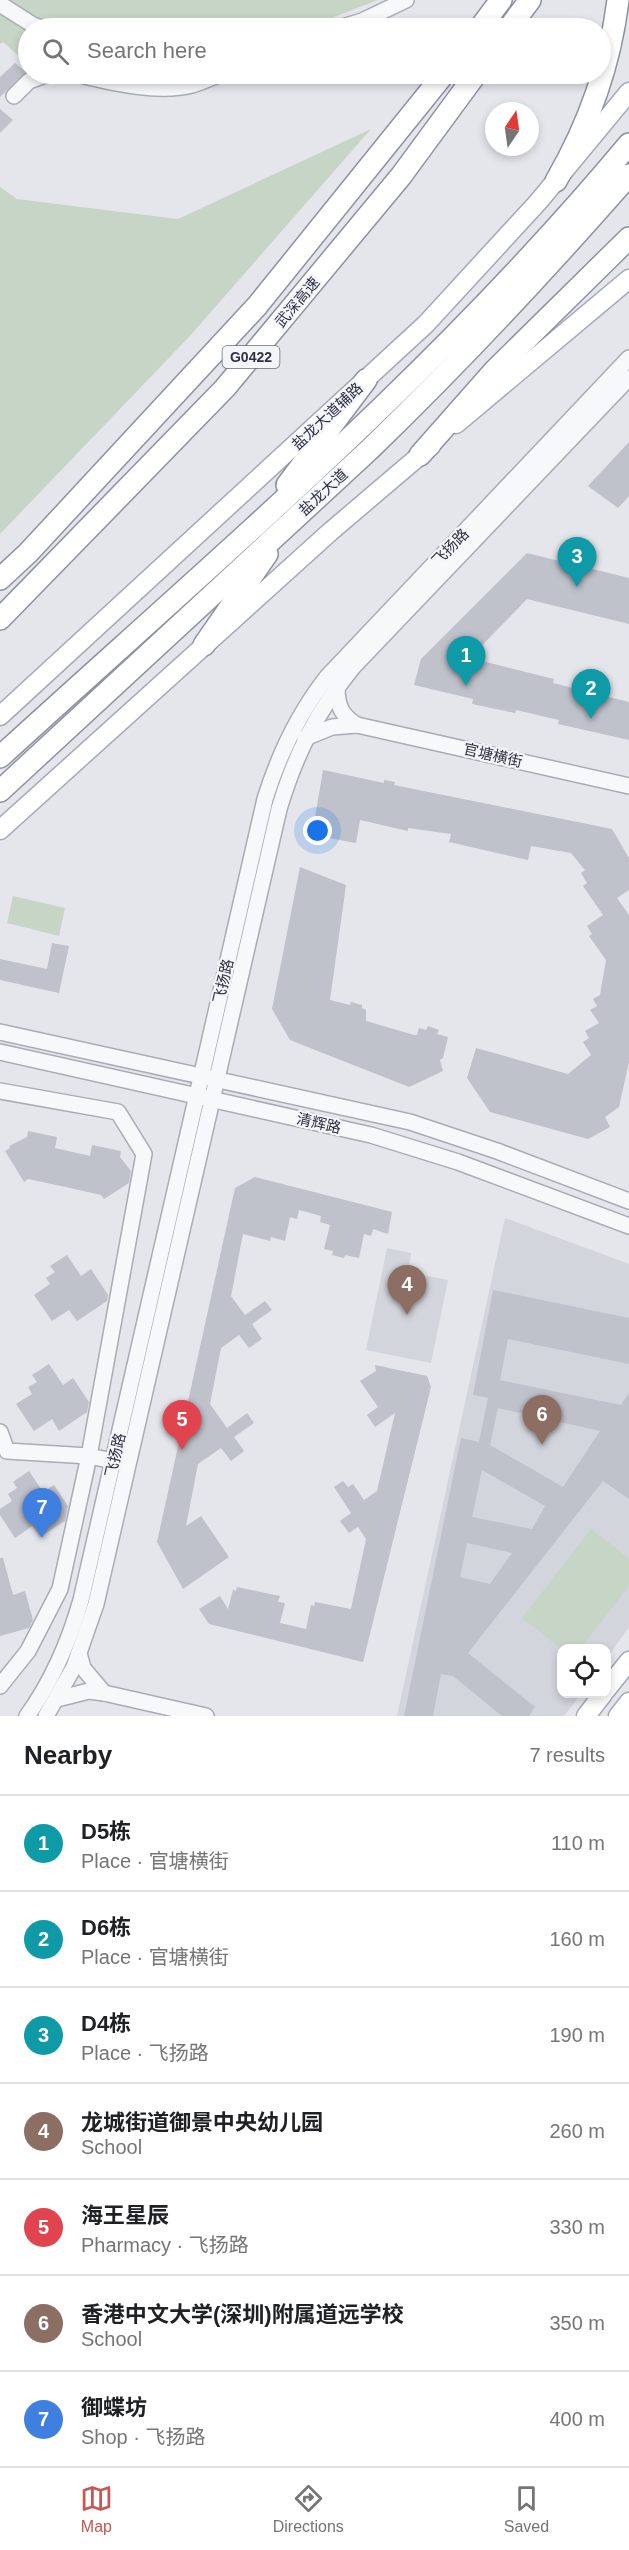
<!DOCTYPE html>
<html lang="en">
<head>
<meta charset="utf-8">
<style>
  :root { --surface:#fff; --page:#f6f6f6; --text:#202124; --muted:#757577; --line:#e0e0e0; --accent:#c85652 }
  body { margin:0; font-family:Arial,"Noto Sans SC",sans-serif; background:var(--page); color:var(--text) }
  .controls { position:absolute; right:18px; bottom:18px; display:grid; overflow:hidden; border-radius:12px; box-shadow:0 3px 9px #0003 }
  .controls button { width:54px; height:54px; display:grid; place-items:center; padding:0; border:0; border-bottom:2px solid var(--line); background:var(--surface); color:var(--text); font:30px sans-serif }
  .compass { position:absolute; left:485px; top:102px; width:54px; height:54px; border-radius:50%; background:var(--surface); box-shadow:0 3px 9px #0003; rotate:13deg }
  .you { position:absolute; left:318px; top:831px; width:21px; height:21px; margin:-15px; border:4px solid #fff; border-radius:50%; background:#1a73e8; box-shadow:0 0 0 9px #1a73e833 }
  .badge { display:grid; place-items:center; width:39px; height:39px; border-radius:50%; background:var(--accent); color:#fff; font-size:20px; font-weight:700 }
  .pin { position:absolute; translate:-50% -50px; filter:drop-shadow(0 2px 3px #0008) }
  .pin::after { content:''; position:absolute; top:32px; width:21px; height:18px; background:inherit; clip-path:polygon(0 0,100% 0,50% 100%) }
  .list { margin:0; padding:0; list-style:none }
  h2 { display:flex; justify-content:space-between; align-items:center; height:78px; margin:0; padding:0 24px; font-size:26px }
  h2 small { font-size:20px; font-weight:400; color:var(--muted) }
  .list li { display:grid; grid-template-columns:39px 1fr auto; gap:18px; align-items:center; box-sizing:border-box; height:96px; padding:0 24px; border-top:2px solid var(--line) }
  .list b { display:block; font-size:22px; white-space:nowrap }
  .list p { margin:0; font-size:20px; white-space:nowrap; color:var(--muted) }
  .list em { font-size:20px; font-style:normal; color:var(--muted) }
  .icon { flex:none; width:33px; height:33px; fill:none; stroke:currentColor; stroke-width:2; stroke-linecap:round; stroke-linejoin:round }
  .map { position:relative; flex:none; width:629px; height:1716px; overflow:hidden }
  .search { position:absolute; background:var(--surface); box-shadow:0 3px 9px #0003; left:18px; right:18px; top:18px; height:66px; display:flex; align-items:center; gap:15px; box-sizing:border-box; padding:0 21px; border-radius:33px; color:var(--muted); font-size:22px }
  .sheet { height:750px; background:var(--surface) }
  nav { display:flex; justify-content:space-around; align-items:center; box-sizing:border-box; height:84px; border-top:2px solid var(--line); background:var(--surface); font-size:16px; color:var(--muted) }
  nav a { display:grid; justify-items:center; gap:3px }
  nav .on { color:var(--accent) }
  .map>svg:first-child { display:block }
</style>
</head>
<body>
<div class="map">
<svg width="629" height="1716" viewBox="0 0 629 1716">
  <rect width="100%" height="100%" fill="#e4e6eb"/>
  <g fill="#d3d5dd">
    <polygon points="505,1218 629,1264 629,1627 607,1658 606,1648 562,1648 562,1694 581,1694 564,1716 397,1716"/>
    <polygon points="387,1248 411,1253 408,1272 448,1280 431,1363 366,1350"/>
  </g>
  <g fill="#c7d5c6">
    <polygon points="0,0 378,0 306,28 28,28 28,64 3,42 0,44"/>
    <path d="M110,74H196C170,83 137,78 110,74Z"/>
    <polygon points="371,129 189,337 0,534 0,187 17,199 178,219"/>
    <polygon points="13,896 65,908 59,936 7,923"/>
    <polygon points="591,1529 629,1558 629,1586 581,1648 561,1649 522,1618"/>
  </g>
  <g fill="#bfc1cb" fill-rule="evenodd">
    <polygon points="15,63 26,72 0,97 0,77"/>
    <polygon points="0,109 13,120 0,133"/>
    <polygon points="629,442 629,496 618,508 588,486"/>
    <polygon points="527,553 629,578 629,624 527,599 470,658 554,679 553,683 629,702 629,740 558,724 559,720 516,710 515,713 472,704 473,699 414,685 421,659"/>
    <polygon points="323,770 384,783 384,780 395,782 394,785 612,829 629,858 629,890 617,898 629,915 629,1062 619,1107 605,1117 610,1127 588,1139 490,1112 467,1078 476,1048 568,1074 591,1055 583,1042 589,1038 585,1031 599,1023 590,1010 597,1006 593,999 600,995 606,960 589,936 592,934 587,926 603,915 583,886 587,883 581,873 585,870 571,853 531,846 528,860 449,842 451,834 408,828 408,831 360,820 356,843 312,835"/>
    <polygon points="300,867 346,885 330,1000 350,1005 351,1002 362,1005 362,1008 366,1010 366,1021 414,1035 417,1035 419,1028 426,1030 428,1026 439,1030 437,1034 448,1037 443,1058 440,1060 443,1071 409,1087 290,1040 272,1009"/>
    <polygon points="52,943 69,946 59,993 0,980 0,959 47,969"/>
    <polygon points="28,1131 57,1137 55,1148 90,1156 92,1145 121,1151 120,1157 131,1171 129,1183 104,1199 101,1195 70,1188 28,1179 24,1182 5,1151 10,1148 9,1146 27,1137"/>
    <polygon points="255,1177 392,1212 388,1234 373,1229 371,1236 364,1234 359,1258 345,1255 344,1258 332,1255 333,1251 324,1249 330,1225 320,1222 321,1216 299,1210 297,1219 290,1217 285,1241 271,1237 270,1241 243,1234 231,1296 245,1315 265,1301 272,1310 252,1324 262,1339 249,1348 239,1335 221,1348 210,1404 227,1428 247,1413 254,1423 234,1437 244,1451 231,1461 221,1448 198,1464 186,1526 201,1516 229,1557 183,1589 157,1542 235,1188"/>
    <polygon points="67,1255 81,1276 91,1269 108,1295 107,1301 77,1321 69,1310 52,1321 34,1295 50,1284 46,1278 55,1272 50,1266"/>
    <path d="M493,1290L629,1318V1364L508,1339L500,1380L621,1405L629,1393V1499L603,1481L468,1653L535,1707L529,1716H502L453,1676L441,1674L433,1716H404L461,1438L479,1442L488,1398L473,1395ZM498,1408L600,1431L563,1487L490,1445ZM482,1470L545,1506L532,1529L472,1517ZM467,1543L512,1553L490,1584L460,1577Z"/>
    <polygon points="49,1364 63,1385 73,1378 89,1402 87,1412 59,1431 52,1419 34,1431 16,1404 32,1394 28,1387 37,1382 32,1375"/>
    <polygon points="375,1365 427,1376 431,1387 363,1662 209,1624 199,1609 220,1596 228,1609 233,1590 236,1591 237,1587 280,1596 278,1602 285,1603 280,1623 306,1629 311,1605 314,1606 315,1602 351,1609 366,1539 358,1527 349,1533 340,1521 351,1513 334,1487 343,1481 348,1487 353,1484 364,1500 377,1491 395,1413 375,1427 367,1415 378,1407 360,1381 376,1371"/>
    <polygon points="29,1471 43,1492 54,1485 68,1506 65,1521 40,1537 32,1526 15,1538 0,1515 0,1509 12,1501 8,1494 17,1488 13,1482"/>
    <polygon points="0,1558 3,1558 13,1595 25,1591 33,1620 29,1628 0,1636"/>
  </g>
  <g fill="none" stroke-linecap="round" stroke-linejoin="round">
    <g stroke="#a9acb5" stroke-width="18">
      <g id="minor">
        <polyline points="0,4 33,25 42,28"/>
        <polyline points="339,28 362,21 406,0"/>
        <path d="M76,74C110,82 157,94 192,85C202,82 212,77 222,74"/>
        <polyline points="14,96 29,81 48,74"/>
        <path d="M337,688C337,706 342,716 357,725"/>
        <polyline points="305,738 332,727 357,725 629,786"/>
        <polyline points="0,1032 410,1122 497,1151 629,1201"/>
        <polyline points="0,1052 371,1135 458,1162 629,1226"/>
        <polyline points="0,1091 118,1112 144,1154 89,1456 60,1589 28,1651 0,1686"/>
        <polyline points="0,1432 7,1451 89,1456 113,1461"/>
        <polyline points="79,1653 83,1668 104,1693"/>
        <polyline points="57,1699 89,1691 104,1693 206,1716"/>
        <path d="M27,1716C53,1680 69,1642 81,1600L265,799C279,754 298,714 327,677L629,358"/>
        <path d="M46,1716L74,1667L96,1604L279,809C296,753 316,713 353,667L629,378"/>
      </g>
    </g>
    <g stroke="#a4a8b7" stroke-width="21">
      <g id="major">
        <polyline points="456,424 629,279"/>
        <polyline points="0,716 426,324 539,201 629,92"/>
        <polyline points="0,830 330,532 431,446"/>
        <polyline points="606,1690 629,1661"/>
        <polyline points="586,1716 603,1694"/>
        <polyline points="618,1716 629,1702"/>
      </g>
    </g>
    <g stroke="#8d91a1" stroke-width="24">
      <g id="highway">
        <polyline points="480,28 501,0"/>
        <polyline points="509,28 530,0"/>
        <path d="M556,181C589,124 610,66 618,0"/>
        <polyline points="420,455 495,370 629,238"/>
        <polyline points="287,485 366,380"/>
        <polyline points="0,579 28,553 257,306 444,74"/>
        <polyline points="0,619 225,388 401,176 476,74"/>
        <polyline points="204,645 267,554"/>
        <path d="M0,757C218,558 439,372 629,144"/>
        <path d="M0,791L369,450C460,362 546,270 629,175"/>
      </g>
    </g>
    <use href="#minor" stroke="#f7f8fa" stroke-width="15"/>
    <use href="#major" stroke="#fff" stroke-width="18"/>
    <use href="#highway" stroke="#fff" stroke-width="21"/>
  </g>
  <g text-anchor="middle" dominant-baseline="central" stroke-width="4.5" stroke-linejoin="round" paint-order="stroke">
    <rect fill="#f4f5f9" stroke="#696c7a" stroke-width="1.5" x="222.5" y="346" width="57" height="22" rx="4.5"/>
    <g font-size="14" font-weight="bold" fill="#2d3143">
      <text x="251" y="357">G0422</text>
    </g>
    <g font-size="15" fill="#2d3143" stroke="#f4f5f9">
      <text transform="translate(297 302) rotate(-50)">武深高速</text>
      <text transform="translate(327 416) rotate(-43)">盐龙大道辅路</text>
      <text transform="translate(323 492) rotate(-43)">盐龙大道</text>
      <text transform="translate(450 547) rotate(-46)">飞扬路</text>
      <text transform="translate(493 755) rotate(13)">官塘横街</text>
      <text transform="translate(223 981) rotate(-77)">飞扬路</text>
      <text transform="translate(319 1123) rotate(13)">清辉路</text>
      <text transform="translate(115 1455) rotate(-77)">飞扬路</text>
    </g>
  </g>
</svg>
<div class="controls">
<button><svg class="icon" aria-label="locate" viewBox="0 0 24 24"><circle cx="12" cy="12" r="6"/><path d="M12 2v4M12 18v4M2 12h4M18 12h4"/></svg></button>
</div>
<svg class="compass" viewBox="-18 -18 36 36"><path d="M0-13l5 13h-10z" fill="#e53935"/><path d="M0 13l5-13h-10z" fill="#757577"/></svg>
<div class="you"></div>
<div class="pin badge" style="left:466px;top:686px;background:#0f9aa8">1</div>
<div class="pin badge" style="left:591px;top:719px;background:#0f9aa8">2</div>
<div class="pin badge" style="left:577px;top:587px;background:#0f9aa8">3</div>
<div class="pin badge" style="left:407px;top:1315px;background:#8d6e63">4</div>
<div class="pin badge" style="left:182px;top:1450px;background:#e0444e">5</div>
<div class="pin badge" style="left:542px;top:1445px;background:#8d6e63">6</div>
<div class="pin badge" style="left:42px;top:1538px;background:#3f7fe0">7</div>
<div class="search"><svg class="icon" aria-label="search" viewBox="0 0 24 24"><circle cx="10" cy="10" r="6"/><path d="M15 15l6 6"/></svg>Search here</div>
</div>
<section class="sheet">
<h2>Nearby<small>7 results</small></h2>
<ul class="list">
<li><span class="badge" style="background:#0f9aa8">1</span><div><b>D5栋</b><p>Place · 官塘横街</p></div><em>110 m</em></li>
<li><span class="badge" style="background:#0f9aa8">2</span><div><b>D6栋</b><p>Place · 官塘横街</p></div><em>160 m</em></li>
<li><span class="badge" style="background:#0f9aa8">3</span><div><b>D4栋</b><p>Place · 飞扬路</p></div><em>190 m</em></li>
<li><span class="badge" style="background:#8d6e63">4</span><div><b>龙城街道御景中央幼儿园</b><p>School</p></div><em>260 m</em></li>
<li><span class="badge" style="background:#e0444e">5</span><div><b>海王星辰</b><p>Pharmacy · 飞扬路</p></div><em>330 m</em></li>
<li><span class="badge" style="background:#8d6e63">6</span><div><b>香港中文大学(深圳)附属道远学校</b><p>School</p></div><em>350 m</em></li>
<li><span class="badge" style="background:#3f7fe0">7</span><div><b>御蝶坊</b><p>Shop · 飞扬路</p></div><em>400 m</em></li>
</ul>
</section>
<nav>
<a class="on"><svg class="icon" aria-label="map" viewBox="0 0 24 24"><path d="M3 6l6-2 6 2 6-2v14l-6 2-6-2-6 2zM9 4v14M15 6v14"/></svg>Map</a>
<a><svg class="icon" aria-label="directions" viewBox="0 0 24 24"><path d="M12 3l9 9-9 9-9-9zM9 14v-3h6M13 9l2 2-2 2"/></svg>Directions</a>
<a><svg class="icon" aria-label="saved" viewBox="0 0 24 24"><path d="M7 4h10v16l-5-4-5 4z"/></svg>Saved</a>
</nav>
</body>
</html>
